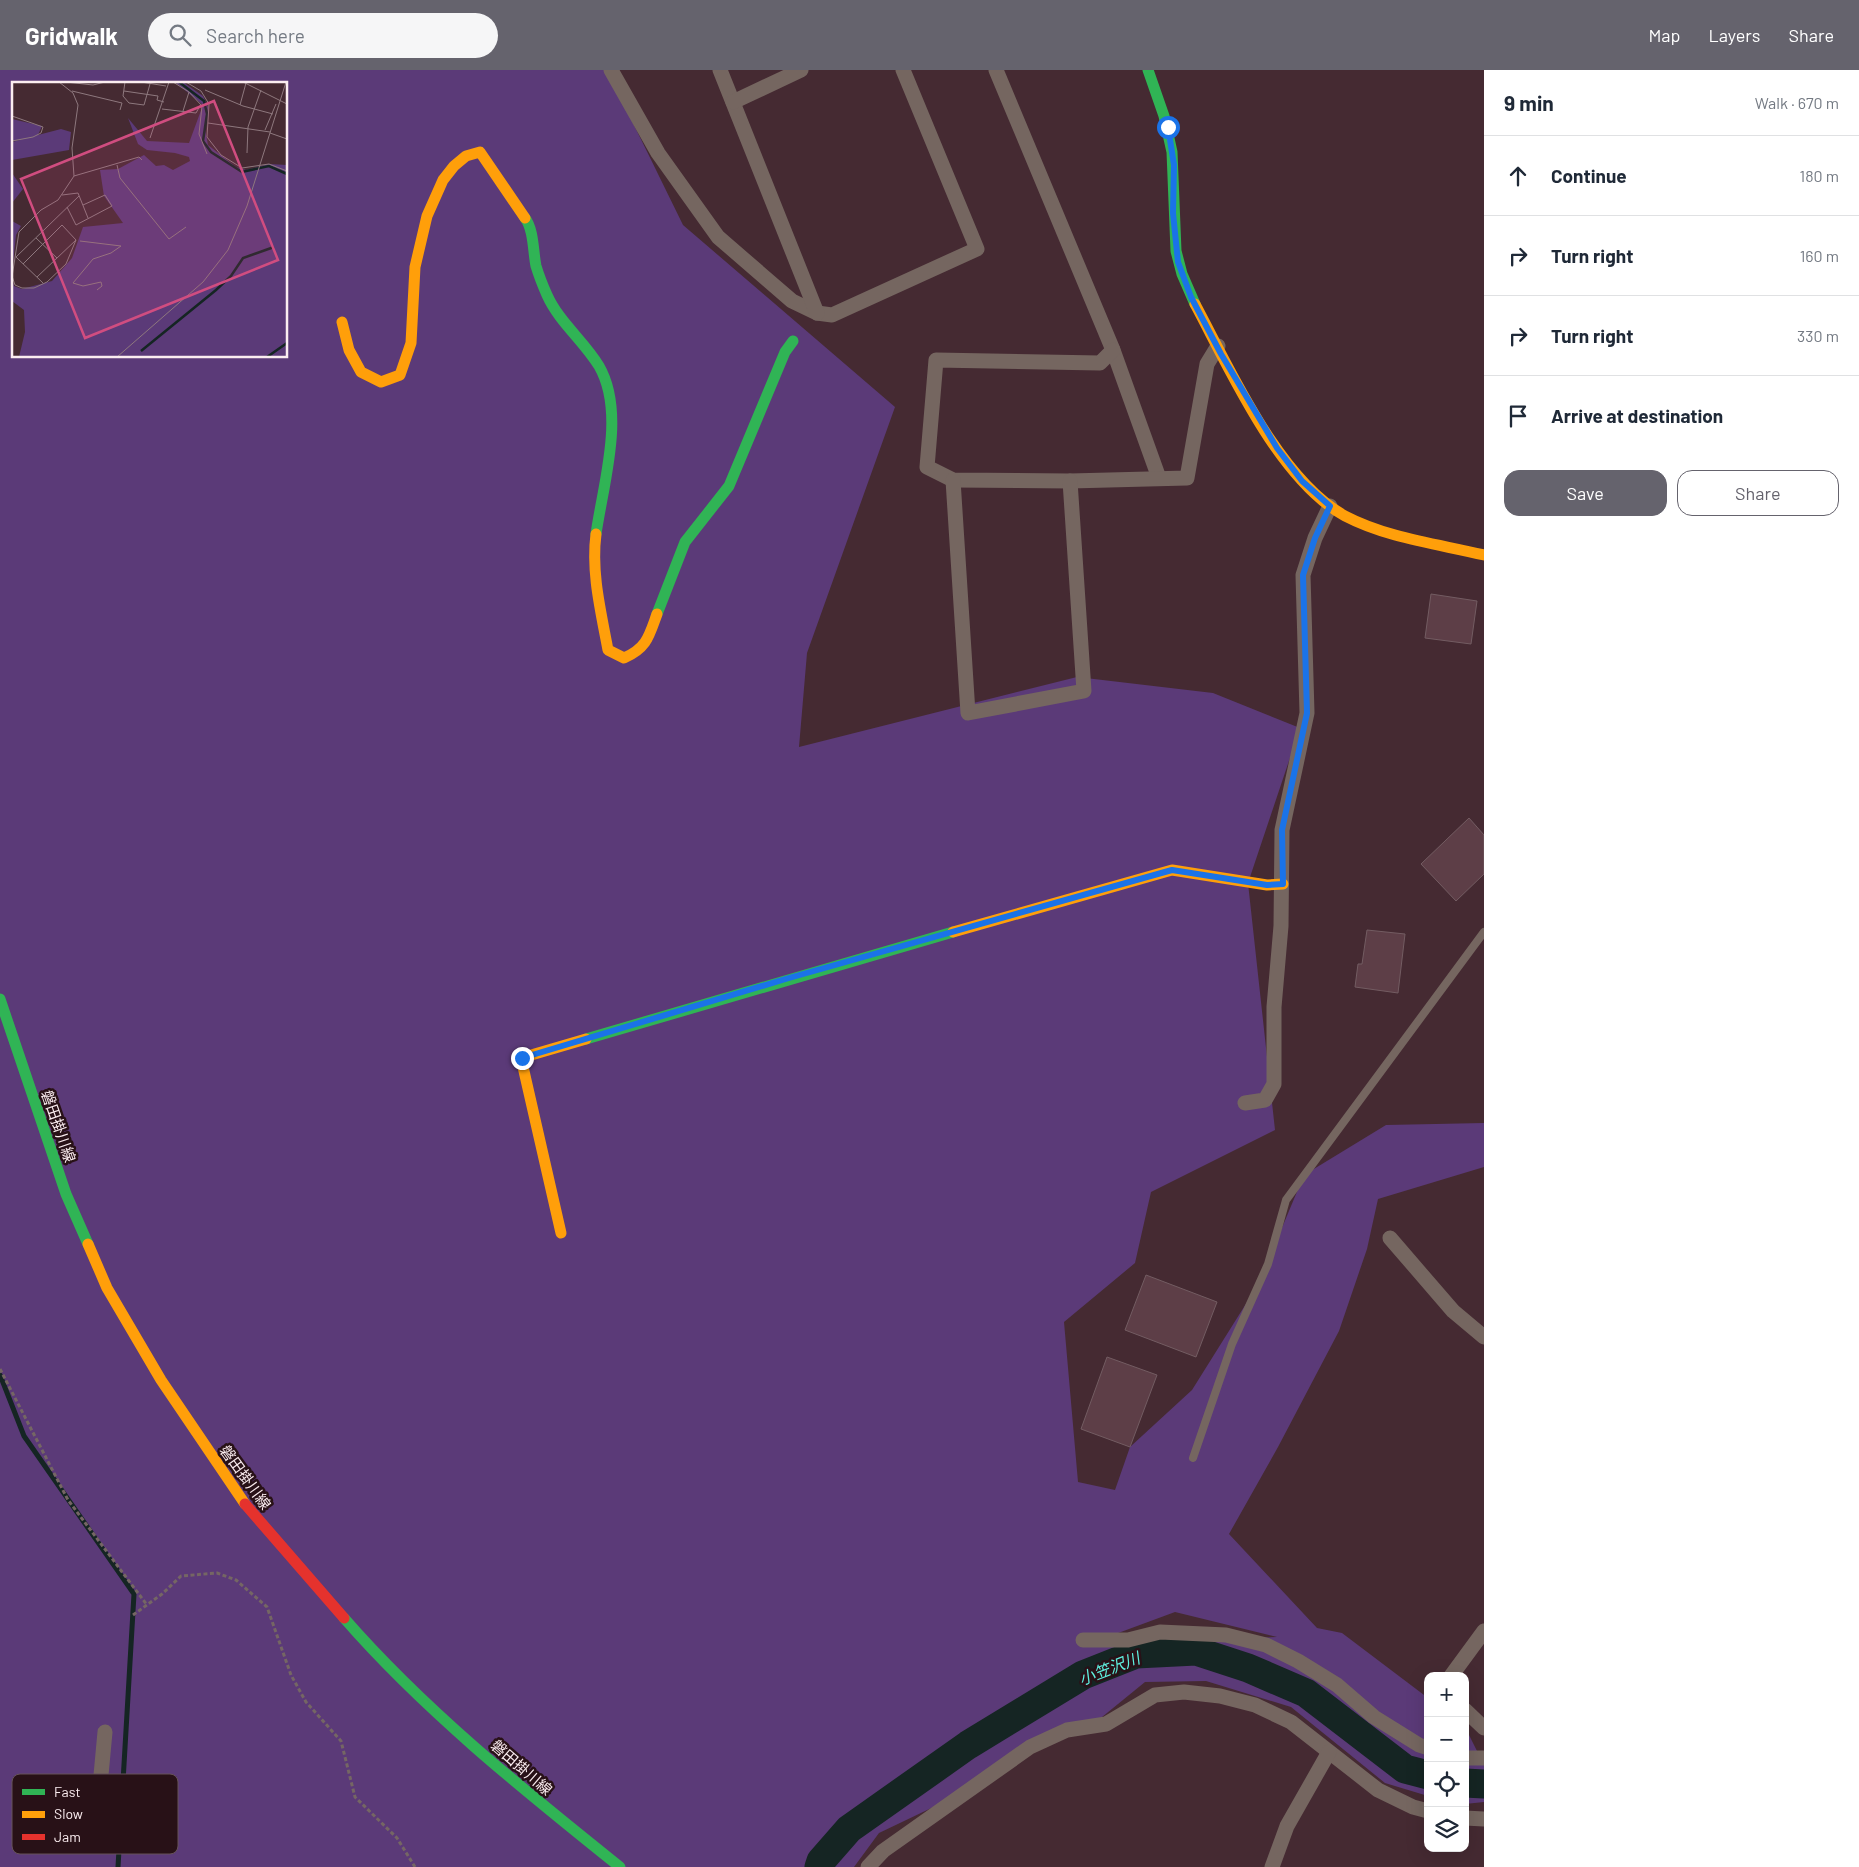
<!DOCTYPE html>
<html lang="en">
<head>
<meta charset="utf-8">
<style>
  :root { --surface:#fff; --page:#f6f6f7; --text:#1f2937; --muted:#747a83; --line:#e0e1e3; --accent:#65636d }
  body { margin:0; font-family:Barlow,"Noto Sans JP",sans-serif; background:var(--page); color:var(--text) }
  .controls { position:absolute; right:15px; bottom:15px; display:grid; overflow:hidden; border-radius:10px; box-shadow:0 5px 20px #0002 }
  .controls button { width:45px; height:45px; display:grid; place-items:center; padding:0; border:0; border-bottom:1px solid var(--line); background:var(--surface); color:var(--text); font:25px sans-serif }
  .stop { position:absolute; width:15px; height:15px; margin:-11px; border:4px solid #1a73e8; border-radius:50%; background:#fff }
  .stop.end { background:#1a73e8; border-color:#fff; box-shadow:0 1px 5px #0008 }
  .list { margin:0; padding:0; list-style:none }
  h2 { display:flex; justify-content:space-between; align-items:center; height:65px; margin:0; padding:0 20px; font-size:21px }
  h2 small { font-size:16px; font-weight:400; color:var(--muted) }
  .list li { display:grid; grid-template-columns:32px 1fr auto; gap:15px; align-items:center; box-sizing:border-box; height:80px; padding:0 20px; border-top:1px solid var(--line) }
  .list b { display:block; font-size:19px; white-space:nowrap }
  .list em { font-size:16px; font-style:normal; color:var(--muted) }
  .actions { display:flex; gap:10px; padding:15px 20px }
  .actions a { flex:1; padding:11px 0; border:1px solid var(--accent); border-radius:15px; text-align:center; font-size:18px; color:var(--accent) }
  .actions .main { background:var(--accent); color:#fff }
  .icon { flex:none; width:28px; height:28px; fill:none; stroke:currentColor; stroke-width:2; stroke-linecap:round; stroke-linejoin:round }
  .map { position:relative; flex:none; width:1484px; height:1797px; overflow:hidden }
  header { display:flex; align-items:center; gap:30px; box-sizing:border-box; height:70px; padding:0 25px; background:var(--accent); color:#fff }
  header strong { font-size:24px }
  nav { display:flex; gap:28px; margin-inline-start:auto; font-size:18px }
  .search { width:350px; height:45px; background:var(--page); display:flex; align-items:center; gap:12px; box-sizing:border-box; padding:0 18px; border-radius:28px; color:var(--muted); font-size:19px }
  main { display:flex }
  aside { flex:1; background:var(--surface) }
  .map>svg:first-child { display:block }
</style>
</head>
<body>
<header>
<strong>Gridwalk</strong>
<div class="search"><svg class="icon" aria-label="search" viewBox="0 0 24 24"><circle cx="10" cy="10" r="6"/><path d="M15 15l6 6"/></svg>Search here</div>
<nav><a>Map</a><a>Layers</a><a>Share</a></nav>
</header>
<main>
<div class="map">
<svg width="1484" height="1797" viewBox="0 0 1484 1797">
  <rect width="100%" height="100%" fill="#452a32"/>
  <g fill="#5b3a78" fill-rule="evenodd">
    <path d="M0,0H607L683,155L895,337L807,583L799,677L1077,607L1213,623L1300,658L1248,813L1275,1060L1151,1122L1135,1193L1064,1252L1078,1412L1115,1420L1130,1377L1192,1320L1259,1213L1304,1105L1386,1055L1484,1053V1097L1378,1129L1367,1179L1339,1261L1278,1377L1229,1464L1317,1558L1342,1563L1428,1628V1726L1385,1713L1291,1637L1206,1611L1145,1612L1091,1656L1045,1670L969,1720L879,1763L854,1797H0ZM14,14H286V286H14ZM1175,1542L1277,1567L1083,1576Z"/>
    <polygon points="1465,1657 1484,1695 1484,1732 1465,1734"/>
  </g>
  <g fill="none" stroke-linecap="round" stroke-linejoin="round">
    <polyline stroke="#152523" stroke-width="5" points="0,1305 24,1366 134,1524 118,1797"/>
    <g stroke="#152523" stroke-width="29">
      <polyline points="1465,1713 1484,1714"/>
      <polyline points="819,1797 821,1791 849,1759 968,1675 1083,1605 1136,1584 1196,1581 1248,1598 1306,1623 1405,1699 1428,1705"/>
    </g>
  </g>
  <g fill="#5d3e47" stroke="#735c62">
    <polygon points="1431,524 1477,531 1471,574 1425,568"/>
    <polygon points="1469,748 1484,765 1484,804 1456,831 1421,794"/>
    <polygon points="1367,860 1405,864 1398,923 1355,917 1358,894 1362,894"/>
    <polygon points="1146,1205 1217,1232 1196,1287 1125,1260"/>
    <polygon points="1107,1287 1157,1305 1130,1377 1081,1359"/>
  </g>
  <g fill="none" stroke-linecap="round" stroke-linejoin="round">
    <g stroke="#756664" stroke-width="3" stroke-dasharray="4 2.5" stroke-linecap="butt">
      <polyline points="0,1299 68,1430 147,1535"/>
      <polyline points="133,1545 162,1524 181,1506 217,1503 236,1510 267,1537 291,1605 306,1632 341,1671 355,1727 397,1768 415,1797"/>
    </g>
    <polyline stroke="#756660" stroke-width="8" points="1193,1388 1232,1274 1268,1194 1286,1130 1484,862"/>
    <g stroke="#756660" stroke-width="15">
      <polyline points="611,0 658,83 718,167 792,231 817,243 832,245 977,179 903,0"/>
      <polyline points="720,0 817,243"/>
      <polyline points="996,0 1113,280 1159,408"/>
      <polyline points="733,32 801,0"/>
      <polyline points="1113,280 1100,293 936,290 927,397 953,410 1070,411 1187,408 1207,294 1218,276"/>
      <polyline points="953,410 968,643 1084,621 1070,411"/>
      <polyline points="1245,1033 1265,1030 1274,1014 1274,937 1281,856 1282,760 1307,643 1303,505 1315,468 1330,436"/>
      <polyline points="1390,1168 1453,1241 1484,1267"/>
      <polyline points="1083,1570 1128,1570 1160,1562 1226,1565 1266,1575 1298,1591 1337,1615 1374,1647 1419,1675 1428,1678"/>
      <polyline points="1451,1606 1484,1561"/>
      <polyline points="1465,1640 1484,1658"/>
      <polyline points="1465,1688 1484,1688"/>
      <polyline points="100,1716 105,1662"/>
      <polyline points="1465,1748 1484,1749"/>
      <polyline points="868,1797 883,1781 1030,1677 1067,1660 1106,1654 1155,1625 1184,1622 1220,1626 1255,1635 1291,1652 1378,1720 1413,1737 1428,1741"/>
      <polyline points="1272,1797 1287,1756 1329,1682"/>
    </g>
    <g stroke="#30b455" stroke-width="11">
      <polyline points="1148,0 1164,46 1172,82 1176,181 1182,204 1195,234"/>
      <path d="M525,148C534,160 533,182 536,196C539,206 543,216 547,225C559,252 584,271 599,296C626,343 603,414 596,464"/>
      <polyline points="657,544 685,472 729,416 785,282 793,271"/>
      <polyline points="0,929 66,1124 88,1174"/>
      <polyline points="586,969 953,862"/>
      <path d="M344,1548C425,1641 524,1720 620,1797"/>
    </g>
    <g stroke="#ff9f0a" stroke-width="11">
      <path d="M1195,234C1230,299 1278,409 1345,446C1387,468 1438,474 1484,485"/>
      <polyline points="342,252 349,280 361,302 381,312 400,305 411,273 415,197 427,146 443,110 454,96 466,86 480,82 525,148"/>
      <path d="M596,464C591,503 601,542 608,580L624,588C647,578 649,566 657,544"/>
      <polyline points="953,862 1172,800 1267,815 1283,814"/>
      <polyline points="561,1163 521,988 586,969"/>
      <polyline points="88,1174 107,1218 161,1310 245,1434"/>
    </g>
    <polyline stroke="#e5322d" stroke-width="11" points="245,1434 344,1548"/>
  </g>
  <g fill="none" stroke-linecap="round" stroke-linejoin="round">
    <polyline stroke="#1a73e8" stroke-width="6" points="522,988 789,908 1172,800 1267,815 1283,814 1282,760 1307,643 1303,505 1315,468 1330,436 1302,411 1277,378 1221,284 1191,227 1178,192 1173,143 1174,95 1168,57"/>
  </g>
  <g text-anchor="middle" dominant-baseline="central" stroke-width="5" stroke-linejoin="round" paint-order="stroke">
    <g font-size="15" fill="#fbedf0" stroke="#281117">
      <text transform="translate(59 1056) rotate(71)">磐田掛川線</text>
      <text transform="translate(246 1407) rotate(54)">磐田掛川線</text>
      <text transform="translate(522 1697) rotate(41)">磐田掛川線</text>
    </g>
    <g font-size="16" font-style="italic" fill="#5ff1e0" stroke="#281117">
      <text transform="translate(1109 1598) rotate(-21)">小笠沢川</text>
    </g>
  </g>
  <g transform="translate(12 12)">
    <rect width="275" height="275" fill="#452a32"/>
    <path d="M163,0H171L191,14L196,25L193,47L196,63L224,85L234,88L257,82L275,83V275H7L13,250L12,228L0,219V197L2,204L10,207L40,199L60,176L71,145L111,141L92,114L88,88L106,87L132,73L144,84L152,83L161,88L178,79L177,75L163,71L135,68L126,62L116,36L135,59L177,61L191,23ZM0,37L30,44L26,53L49,47L59,50L57,68L0,78V60L8,58L0,59ZM0,91L11,107L0,121ZM0,139L9,144L4,153L0,190Z" fill="#5b3a78"/>
    <path fill="none" stroke="#152523" stroke-width="2.5" d="M167,0L192,19L195,32L191,59L199,70L230,90L257,84L275,92M129,269L204,208L219,194L231,176L262,165M255,275L275,261"/>
    <path fill="none" stroke="#8e787e" stroke-width="1" d="M54,0L81,3L93,0M113,0L111,14L117,21L132,23L138,2M129,0L154,4M161,0L177,10L190,24L187,52L195,72M174,0L189,9L197,22L195,55L209,73L230,86L257,82L275,89M231,0L275,22M193,8L231,24L261,32M60,9L110,21L108,28M112,9L146,14L145,18L152,20M228,23L234,1M150,27L184,31L189,22M171,29L177,10M0,34L31,45L29,51L21,55L0,59M196,41L258,50M253,48L264,22M258,51L275,57M138,56L157,0M235,71L236,45L249,8M105,83L108,96L157,157L174,145M62,94L127,75L130,78M50,113L66,111L76,136M55,125L64,143L100,124L93,113L71,123M24,156L45,176M68,159L109,164L99,171L81,177L61,201L71,204L89,200L90,204L85,208M11,182L50,143L64,158M0,194L3,203L10,206H22L35,200L54,182L64,158M0,195L7,150L29,128L46,118L62,94L60,66L66,23L61,11L47,0M25,195L64,158M31,201L4,175L67,114M105,275L191,200L216,168L235,124L274,0"/>
    <path fill="#d04d80" fill-opacity="0.15" stroke="#d04d80" stroke-width="2.5" d="M202,19L266,178L73,256L9,97Z"/>
    <rect width="275" height="275" fill="none" stroke="#fbedf0" stroke-width="2.5"/>
  </g>
  <rect x="12" y="1704" width="166" height="80" rx="8" fill="#281117" stroke="#675358" stroke-width="1"/>
  <rect x="22" y="1719" width="23" height="6" fill="#30b455"/>
  <rect x="22" y="1741" width="23" height="7" fill="#ff9f0a"/>
  <rect x="22" y="1764" width="23" height="6" fill="#e5322d"/>
  <g font-size="14" fill="#fbedf0">
    <text x="54" y="1727">Fast</text>
    <text x="54" y="1749">Slow</text>
    <text x="54" y="1772">Jam</text>
  </g>
</svg>
<div class="controls">
<button>+</button>
<button>−</button>
<button><svg class="icon" aria-label="locate" viewBox="0 0 24 24"><circle cx="12" cy="12" r="6"/><path d="M12 2v4M12 18v4M2 12h4M18 12h4"/></svg></button>
<button><svg class="icon" aria-label="layers" viewBox="0 0 24 24"><path d="M12 4l9 5-9 5-9-5zM3 14l9 5 9-5"/></svg></button>
</div>
<div class="stop" style="left:1168px;top:57px"></div>
<div class="stop end" style="left:522px;top:988px"></div>
</div>
<aside>
<h2>9 min<small>Walk · 670 m</small></h2>
<ul class="list">
<li><svg class="icon" aria-label="ahead" viewBox="0 0 24 24"><path d="M12 20V5M6 11l6-6 6 6"/></svg><div><b>Continue</b></div><em>180 m</em></li>
<li><svg class="icon" aria-label="right" viewBox="0 0 24 24"><path d="M7 20v-9h11M14 6l5 5-5 5"/></svg><div><b>Turn right</b></div><em>160 m</em></li>
<li><svg class="icon" aria-label="right" viewBox="0 0 24 24"><path d="M7 20v-9h11M14 6l5 5-5 5"/></svg><div><b>Turn right</b></div><em>330 m</em></li>
<li><svg class="icon" aria-label="arrive" viewBox="0 0 24 24"><path d="M6 21V4h12l-3 4 3 4H6"/></svg><div><b>Arrive at destination</b></div></li>
</ul>
<div class="actions"><a class="main">Save</a><a>Share</a></div>
</aside>
</main>
</body>
</html>
